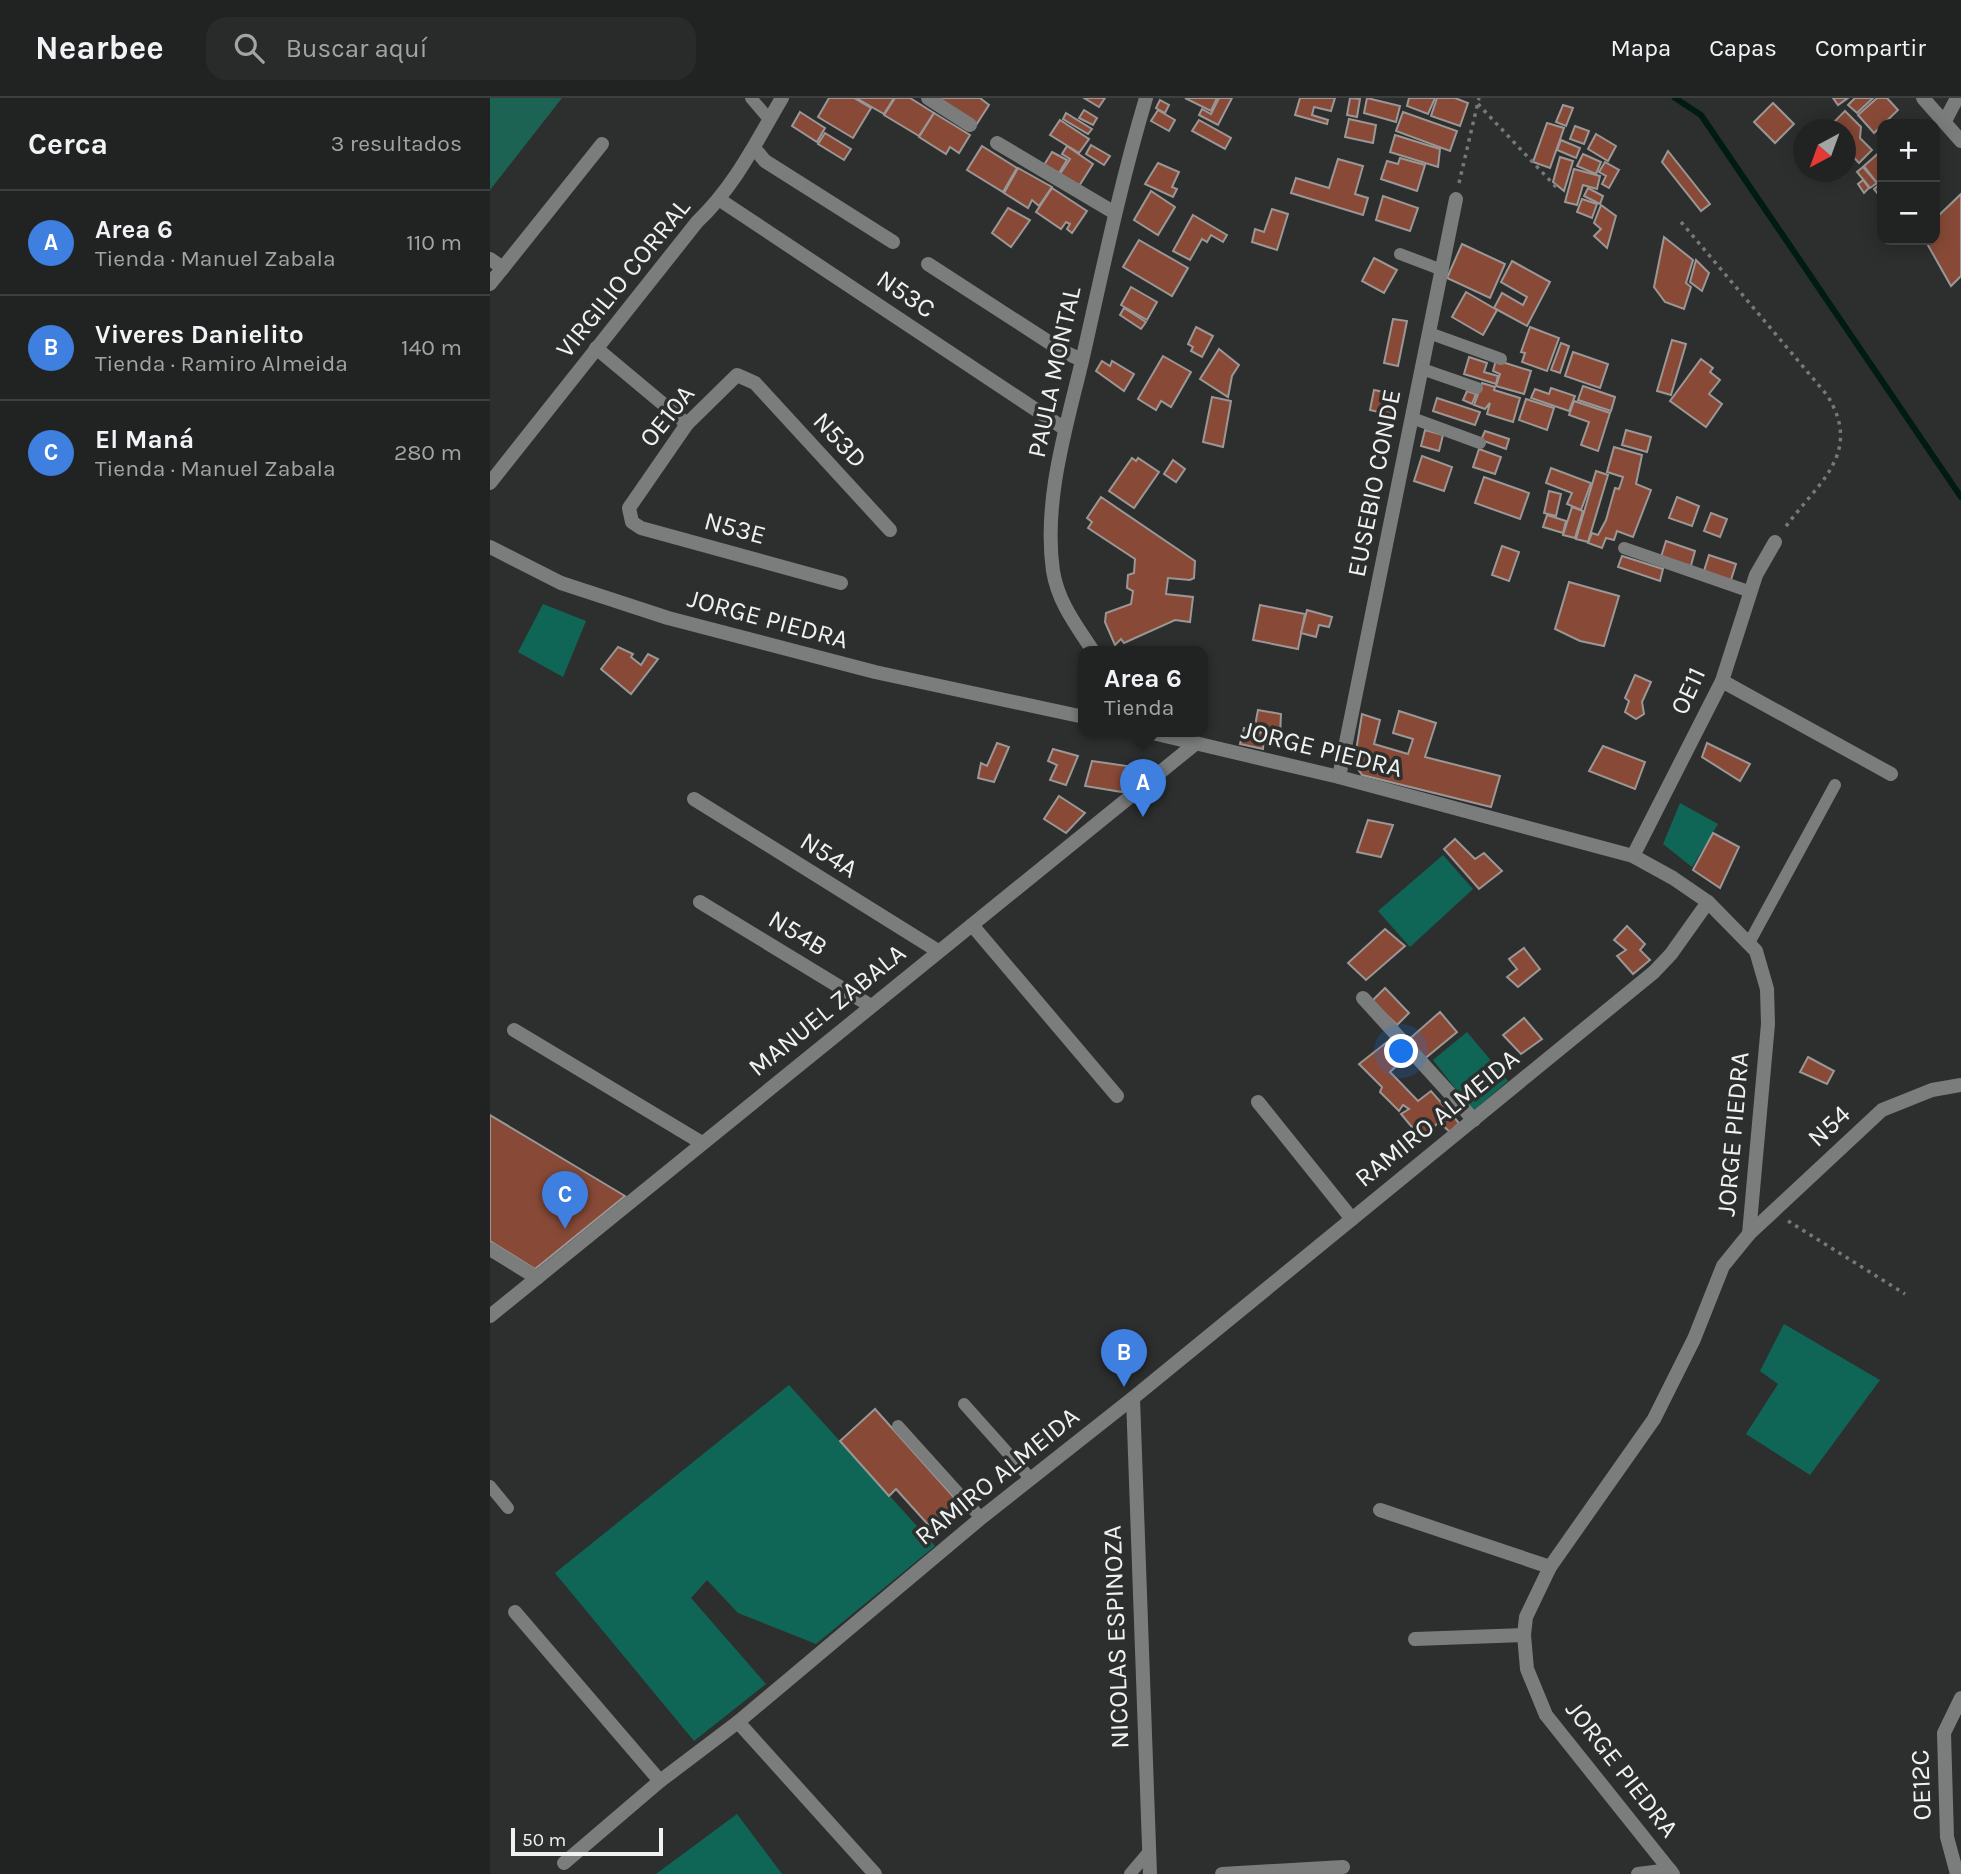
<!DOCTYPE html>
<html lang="es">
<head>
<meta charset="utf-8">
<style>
  :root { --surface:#212322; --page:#292b2a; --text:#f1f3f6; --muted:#a2a4a5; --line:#3e4040; --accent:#8bbbb9 }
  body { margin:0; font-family:Karla,sans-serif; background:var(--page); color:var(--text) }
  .controls { position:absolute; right:21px; top:21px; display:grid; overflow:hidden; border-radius:14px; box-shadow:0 4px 18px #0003 }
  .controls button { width:63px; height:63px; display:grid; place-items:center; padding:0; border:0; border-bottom:2px solid var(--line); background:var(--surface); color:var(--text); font:35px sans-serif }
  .compass { position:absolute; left:1303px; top:21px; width:63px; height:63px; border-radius:50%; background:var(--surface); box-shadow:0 4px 18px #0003; rotate:221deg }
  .scale { position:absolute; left:21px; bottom:18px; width:152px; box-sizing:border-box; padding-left:7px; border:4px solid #f0f2f1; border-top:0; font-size:19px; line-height:24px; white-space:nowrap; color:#f0f2f1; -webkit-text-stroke:5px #2c2f2e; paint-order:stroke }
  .you { position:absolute; left:912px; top:954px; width:24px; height:24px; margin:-18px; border:5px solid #fff; border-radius:50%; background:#1a73e8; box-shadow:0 0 0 10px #1a73e833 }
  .badge { display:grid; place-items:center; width:46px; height:46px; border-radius:50%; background:var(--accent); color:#fff; font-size:23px; font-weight:700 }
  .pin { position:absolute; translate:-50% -58px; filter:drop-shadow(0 2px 4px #0008) }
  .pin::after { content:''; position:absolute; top:37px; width:24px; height:21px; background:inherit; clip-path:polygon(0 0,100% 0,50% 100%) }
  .popup { position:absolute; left:588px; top:548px; width:130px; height:91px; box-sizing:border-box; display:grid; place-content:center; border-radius:14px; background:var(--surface); filter:drop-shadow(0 2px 5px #0005); font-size:23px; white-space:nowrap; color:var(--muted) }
  .popup b { font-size:26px; color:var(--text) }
  .popup::after { content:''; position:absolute; left:50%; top:100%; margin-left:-14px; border:14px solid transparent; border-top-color:var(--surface) }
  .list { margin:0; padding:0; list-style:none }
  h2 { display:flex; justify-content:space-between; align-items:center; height:91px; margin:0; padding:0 28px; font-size:30px }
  h2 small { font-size:23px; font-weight:400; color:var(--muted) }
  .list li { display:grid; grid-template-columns:46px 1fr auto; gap:21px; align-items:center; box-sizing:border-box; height:105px; padding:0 28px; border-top:2px solid var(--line) }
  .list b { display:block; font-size:26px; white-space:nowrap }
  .list p { margin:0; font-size:23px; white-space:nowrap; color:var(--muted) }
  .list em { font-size:23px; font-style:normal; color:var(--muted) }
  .icon { flex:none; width:38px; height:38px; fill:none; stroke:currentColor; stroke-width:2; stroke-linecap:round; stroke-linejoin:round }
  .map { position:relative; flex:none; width:1471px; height:1776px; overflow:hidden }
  header { display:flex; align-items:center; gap:42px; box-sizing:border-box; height:98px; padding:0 35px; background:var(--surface); border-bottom:2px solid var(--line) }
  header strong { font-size:33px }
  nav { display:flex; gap:38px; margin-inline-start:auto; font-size:24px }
  .search { width:490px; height:63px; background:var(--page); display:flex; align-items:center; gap:18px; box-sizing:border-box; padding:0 24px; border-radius:21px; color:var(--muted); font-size:26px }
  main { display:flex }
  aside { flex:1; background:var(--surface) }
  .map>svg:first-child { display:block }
</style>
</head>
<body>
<header>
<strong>Nearbee</strong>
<div class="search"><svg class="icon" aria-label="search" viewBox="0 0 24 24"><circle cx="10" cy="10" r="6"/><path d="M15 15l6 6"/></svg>Buscar aquí</div>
<nav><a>Mapa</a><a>Capas</a><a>Compartir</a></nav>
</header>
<main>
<aside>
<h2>Cerca<small>3 resultados</small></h2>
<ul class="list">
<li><span class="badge" style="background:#3f7fe0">A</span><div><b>Area 6</b><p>Tienda · Manuel Zabala</p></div><em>110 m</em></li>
<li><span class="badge" style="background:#3f7fe0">B</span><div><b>Viveres Danielito</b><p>Tienda · Ramiro Almeida</p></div><em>140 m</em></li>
<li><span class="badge" style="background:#3f7fe0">C</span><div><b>El Maná</b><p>Tienda · Manuel Zabala</p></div><em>280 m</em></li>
</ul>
</aside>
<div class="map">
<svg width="1471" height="1776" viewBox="0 0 1471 1776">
  <rect width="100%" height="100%" fill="#2c2f2e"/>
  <g fill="#106656">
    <polygon points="53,506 96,523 73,579 28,554"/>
    <polygon points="1190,705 1228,726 1202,769 1173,746"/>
    <polygon points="953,757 983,791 920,849 888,813"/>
    <polygon points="977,934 1018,983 983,1013 943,962"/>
    <polygon points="1294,1226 1390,1282 1320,1377 1256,1336 1288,1286 1270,1273"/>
    <polygon points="299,1287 445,1448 326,1546 248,1515 217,1482 201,1500 276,1586 204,1643 65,1475"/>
    <polygon points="247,1716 292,1776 166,1776"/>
  </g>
  <polygon fill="#1d6354" points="0,0 72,0 0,92"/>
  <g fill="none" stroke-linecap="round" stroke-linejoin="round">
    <polyline stroke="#001a14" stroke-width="6" points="1185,0 1211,17 1471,399"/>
  </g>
  <g fill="#884a37" stroke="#9a9796" stroke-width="2">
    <polygon points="339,0 364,0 381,10 363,40 328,19"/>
    <polygon points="366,0 404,0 394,16"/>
    <polygon points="405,0 420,0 444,15 429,38 394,17"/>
    <polygon points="444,0 490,0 499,7 486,27"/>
    <polygon points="594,0 615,0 609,9"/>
    <polygon points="695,0 727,0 721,13"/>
    <polygon points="729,0 742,0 728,27 709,17 712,11 721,16"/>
    <polygon points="810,0 845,0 841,13 824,9 822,17 838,22 837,26 805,17"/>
    <polygon points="860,0 870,1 867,19 857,17"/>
    <polygon points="877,0 910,8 906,24 874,15"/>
    <polygon points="919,0 945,0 938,16 917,8"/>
    <polygon points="947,0 965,0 978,5 970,28 941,18"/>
    <polygon points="1343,0 1358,0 1348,7"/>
    <polygon points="1365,0 1383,0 1367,15 1358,7"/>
    <polygon points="1387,0 1397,0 1408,12 1384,35 1368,17"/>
    <polygon points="670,2 679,7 675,15 666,10"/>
    <polygon points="1283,5 1304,26 1285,45 1264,24"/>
    <polygon points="1073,7 1083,10 1076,28 1066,24"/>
    <polygon points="594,12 607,20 603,27 589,20"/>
    <polygon points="668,12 685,22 679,33 661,23"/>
    <polygon points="1355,13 1371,29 1370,40 1382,52 1369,65 1356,51 1356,32 1337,31"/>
    <polygon points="310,14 335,30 327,44 302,28"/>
    <polygon points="913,14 967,33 960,53 906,33"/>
    <polygon points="444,15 480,37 469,55 460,49 456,56 429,39"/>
    <polygon points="576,15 602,31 598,36 573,21"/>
    <polygon points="859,21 886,27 883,45 855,39"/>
    <polygon points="570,22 599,41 589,55 560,37"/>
    <polygon points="709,22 741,40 735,51 702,33"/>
    <polygon points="1057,25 1074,30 1060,70 1043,64"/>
    <polygon points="1085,28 1099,33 1094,46 1080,41"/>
    <polygon points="335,35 361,51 354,62 328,46"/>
    <polygon points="1106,36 1126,48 1118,63 1098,51"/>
    <polygon points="905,37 950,51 948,69 900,54"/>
    <polygon points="1071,42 1090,50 1086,60 1067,52"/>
    <polygon points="601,47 620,58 614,67 596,56"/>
    <polygon points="492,48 527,70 513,94 477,72"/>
    <polygon points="577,48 603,66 589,88 570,76 580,61 572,56"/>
    <polygon points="1392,52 1392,81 1387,85 1374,68"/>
    <polygon points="1178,53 1220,106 1211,113 1172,64"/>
    <polygon points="562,54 577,62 569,75 554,67"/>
    <polygon points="1093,56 1111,64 1106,76 1087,68"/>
    <polygon points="1070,59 1083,63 1074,93 1063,84"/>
    <polygon points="910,60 935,67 927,93 891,81 897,63 908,66"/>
    <polygon points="848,61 873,68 865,96 878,100 873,117 801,95 806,80 839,90"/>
    <polygon points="1115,64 1129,72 1119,90 1112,86 1116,78 1109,74"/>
    <polygon points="668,65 689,74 682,89 687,91 683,99 655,86"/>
    <polygon points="1373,69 1387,85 1380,90 1367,74"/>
    <polygon points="528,70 562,89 549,108 542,102 538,110 514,95"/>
    <polygon points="1084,71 1110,78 1107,91 1093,87 1087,107 1075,104"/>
    <polygon points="1373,82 1379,90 1374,95 1368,86"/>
    <polygon points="1392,84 1392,101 1384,91"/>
    <polygon points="562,90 597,113 582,135 577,131 580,126 576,124 571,131 546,114"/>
    <polygon points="1098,90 1113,98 1110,106 1094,98"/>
    <polygon points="661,93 685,109 668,137 644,122"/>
    <polygon points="1471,96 1471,178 1461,188 1435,142 1445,142 1445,121"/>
    <polygon points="893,98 928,110 920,133 886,122"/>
    <polygon points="1092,101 1107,106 1102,120 1087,114"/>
    <polygon points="1111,107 1126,118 1117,150 1104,138 1111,131 1104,125"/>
    <polygon points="518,110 540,122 521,149 502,135"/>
    <polygon points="782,111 798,116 787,152 762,144 765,131 774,134"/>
    <polygon points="703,117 737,137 733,144 721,137 717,144 712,141 700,162 683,153"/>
    <polygon points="1174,139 1203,162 1196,185 1201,189 1194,211 1175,204 1164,189"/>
    <polygon points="649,142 698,170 682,198 633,169"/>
    <polygon points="972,146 1015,166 1000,200 957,180"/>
    <polygon points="884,160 907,172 894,195 872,183"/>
    <polygon points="1206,162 1219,175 1212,193 1200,184"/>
    <polygon points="1022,163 1060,184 1037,228 1004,210 1012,195 1033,207 1037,199 1011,184"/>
    <polygon points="641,189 667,204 657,222 631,207"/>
    <polygon points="976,194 1007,212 993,237 962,219"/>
    <polygon points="634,210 656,224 651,231 630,217"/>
    <polygon points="903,221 917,223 908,268 894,265"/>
    <polygon points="706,229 723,238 712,259 701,253 703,249 698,246"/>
    <polygon points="1040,229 1069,240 1057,273 1032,264 1035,255 1031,254"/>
    <polygon points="1182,242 1196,246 1181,297 1167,293"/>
    <polygon points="1071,245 1079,248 1070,275 1061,272"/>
    <polygon points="729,251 749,267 742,278 738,299 710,281"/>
    <polygon points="1083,254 1118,266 1110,290 1075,278"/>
    <polygon points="673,258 701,274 681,309 671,303 666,312 648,301"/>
    <polygon points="979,259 997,265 994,274 1008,278 1006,286 974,276"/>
    <polygon points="1211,261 1223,270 1220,274 1230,282 1219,296 1232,306 1216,329 1180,303"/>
    <polygon points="1006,262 1041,273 1034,296 1006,288 1010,276 1003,273"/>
    <polygon points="612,263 620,268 622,263 644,276 634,293 606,273"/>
    <polygon points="992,285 1005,289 1004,292 1030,300 1023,324 997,316 1000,305 995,311 984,307"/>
    <polygon points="1093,288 1125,299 1121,313 1088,302"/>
    <polygon points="1061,290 1085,298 1079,313 1041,300 1045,291 1059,296"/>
    <polygon points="884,292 905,296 901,317 880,312"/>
    <polygon points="977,293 986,296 982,306 973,302"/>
    <polygon points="722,299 741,303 733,349 713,344"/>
    <polygon points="947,300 990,314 985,327 943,313"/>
    <polygon points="1036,301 1064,310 1057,332 1029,322"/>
    <polygon points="1084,303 1120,315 1108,353 1091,347 1099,324 1079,317"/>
    <polygon points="935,332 953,337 949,353 931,348"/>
    <polygon points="1136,332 1161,339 1157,354 1132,347"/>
    <polygon points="995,333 1019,341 1016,351 991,342"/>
    <polygon points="1124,349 1152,357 1146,386 1161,392 1143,439 1127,433 1124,442 1116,440 1112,450 1098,445 1102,435 1108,437 1116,422 1125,390 1129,391 1133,379 1117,374"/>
    <polygon points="989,351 1011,359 1005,376 983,369"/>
    <polygon points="932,358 962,369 954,393 924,383"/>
    <polygon points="642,360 646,363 648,360 669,374 644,410 619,393"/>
    <polygon points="683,362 695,371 686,384 674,376"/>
    <polygon points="1061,370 1101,385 1091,412 1077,406 1082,395 1056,385"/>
    <polygon points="1106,373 1118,377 1098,444 1086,441"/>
    <polygon points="994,379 1039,395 1030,421 985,405"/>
    <polygon points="1059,393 1071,396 1066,418 1054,415"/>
    <polygon points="611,399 705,463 704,480 700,482 678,480 676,496 703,499 700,524 685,522 634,545 631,541 625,547 615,524 616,515 641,506 643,493 637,490 638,477 644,475 645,461 598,430 602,424 597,420"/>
    <polygon points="1187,399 1209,408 1202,428 1179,420"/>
    <polygon points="1082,409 1093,413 1085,440 1073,437"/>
    <polygon points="1221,415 1237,421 1230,439 1214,433"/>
    <polygon points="1057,417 1076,423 1073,435 1053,429"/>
    <polygon points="1176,443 1205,453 1200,471 1170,462"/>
    <polygon points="1012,448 1029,454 1019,483 1002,477"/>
    <polygon points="1219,457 1246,466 1240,485 1213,476"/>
    <polygon points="1132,458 1173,471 1170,483 1128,469"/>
    <polygon points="1079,484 1129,498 1114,548 1090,543 1065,531"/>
    <polygon points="770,507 815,516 808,551 763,542"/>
    <polygon points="817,512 842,519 839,529 829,527 826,539 811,535"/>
    <polygon points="128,549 143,556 141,559 151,567 158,556 168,561 141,596 111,571"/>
    <polygon points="1145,577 1161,584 1152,604 1154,616 1146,621 1135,614 1139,603 1135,600"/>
    <polygon points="768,612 791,616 790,638 764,633"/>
    <polygon points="909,613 946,625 935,659 1010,678 1001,709 872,677 864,665 872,616 890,622 884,646 918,656 923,641 903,635"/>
    <polygon points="754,630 774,636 773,651 750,646"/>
    <polygon points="507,645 519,649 504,684 488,680 491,665 497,668"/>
    <polygon points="1217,645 1260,666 1250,683 1212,659"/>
    <polygon points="1113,648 1155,664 1145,691 1099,673"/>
    <polygon points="563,651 588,658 576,687 560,682 567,667 558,663"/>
    <polygon points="602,663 637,668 632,694 595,688"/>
    <polygon points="569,698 595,715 576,735 554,721"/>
    <polygon points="878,722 903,727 891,759 867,754"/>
    <polygon points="1223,735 1249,749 1230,790 1203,772"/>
    <polygon points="965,741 985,761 994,755 1012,773 989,791 954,751"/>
    <polygon points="1137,828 1155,846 1150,852 1160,862 1143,876 1127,858 1136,852 1124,842"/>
    <polygon points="895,831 915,848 876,882 858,865"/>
    <polygon points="1034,850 1050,871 1028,889 1017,879 1027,871 1019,861"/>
    <polygon points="895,890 919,915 907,927 882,903"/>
    <polygon points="950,914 967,934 933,962 917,943"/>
    <polygon points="1034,920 1052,941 1031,956 1013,937"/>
    <polygon points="897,944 913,962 900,974 928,1003 941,993 969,1025 960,1034 949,1024 931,1040 911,1016 919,1011 913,1007 909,1013 890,994 892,989 869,966"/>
    <polygon points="1318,959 1344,973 1337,986 1310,974"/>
    <polygon points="0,1017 135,1098 45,1171 0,1143"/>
    <polygon points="385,1311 470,1406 442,1431 406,1391 399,1398 350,1343"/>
  </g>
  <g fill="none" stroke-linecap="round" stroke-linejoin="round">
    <g stroke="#767978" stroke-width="3.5" stroke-dasharray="3.5 5" stroke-linecap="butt">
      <polyline points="988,6 1067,90"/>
      <polyline points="969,85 989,0"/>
      <path d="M1191,124L1337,297C1374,356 1327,385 1294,431"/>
      <polyline points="1298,1123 1415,1196"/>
    </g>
    <g stroke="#7b7c7c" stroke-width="12">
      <polyline points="261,0 279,21"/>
      <polyline points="910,156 952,172"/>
      <polyline points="939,235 1011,261"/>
      <polyline points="932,271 987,290"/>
      <polyline points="922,320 990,345"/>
      <polyline points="1134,450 1261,494"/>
      <polyline points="1259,845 1345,687"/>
      <polyline points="474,1306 541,1381"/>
      <polyline points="408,1328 491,1420"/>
      <polyline points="0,1388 18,1410"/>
      <polyline points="640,1776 657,1756"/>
    </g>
    <g stroke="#7b7c7c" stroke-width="14">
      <polyline points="438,0 480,27"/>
      <polyline points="1433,0 1471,43"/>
      <polyline points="1455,23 1467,0"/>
      <polyline points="507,45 625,115"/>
      <polyline points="264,50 275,63 403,144"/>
      <polyline points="230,102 575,331"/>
      <polyline points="0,161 13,170"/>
      <polyline points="438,166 574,254 592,262"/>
      <polyline points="0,186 112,46"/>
      <polyline points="106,250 197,326"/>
      <path d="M0,385L207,124C245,88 266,44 292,0"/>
      <polyline points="0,449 71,485 178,520 385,574 594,619"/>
      <polyline points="351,485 151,430 142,424 139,410 197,326 247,277 265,285 400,432"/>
      <path d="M603,553C586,527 568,504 563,473C553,404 576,330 592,263C612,175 630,87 656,0"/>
      <polyline points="1232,583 1401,676"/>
      <polyline points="654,633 849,679 1143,758 1183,780 1218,804 1266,853 1277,891 1278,926 1259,1136"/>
      <polyline points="849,679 966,101"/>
      <polyline points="204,701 448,853"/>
      <polyline points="1143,758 1232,583 1266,477 1285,444"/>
      <polyline points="210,804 381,908"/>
      <polyline points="482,827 627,998"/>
      <polyline points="873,900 984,1022"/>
      <polyline points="24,932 212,1045"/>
      <polyline points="768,1004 862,1121"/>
      <polyline points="0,1151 47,1180"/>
      <polyline points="0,1218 705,646"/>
      <polyline points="643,1300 660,1776"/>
      <polyline points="890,1412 1060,1469"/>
      <polyline points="25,1514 170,1683"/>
      <polyline points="925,1541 1034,1537"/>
      <polyline points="248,1624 385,1776"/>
      <polyline points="74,1765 170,1683 248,1624 491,1420 643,1300 1164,874 1181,856 1218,804"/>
      <polyline points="732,1776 853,1769"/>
      <polyline points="1148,1776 1180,1772"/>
      <polyline points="1183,1776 1056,1617 1037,1571 1034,1537 1036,1519 1060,1469 1164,1321 1204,1241 1233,1168 1259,1136 1392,1012 1442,992 1471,987"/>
      <polyline points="1467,1776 1457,1739 1454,1635 1471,1600"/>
    </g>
  </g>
  <g text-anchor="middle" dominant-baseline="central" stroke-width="7" stroke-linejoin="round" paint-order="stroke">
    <g font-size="26" fill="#f0f2f1" stroke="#2c2f2e">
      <text transform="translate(133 180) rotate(-51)">VIRGILIO CORRAL</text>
      <text transform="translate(416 196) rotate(34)">N53C</text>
      <text transform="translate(564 274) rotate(-78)">PAULA MONTAL</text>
      <text transform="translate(177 318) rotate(-51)">OE10A</text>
      <text transform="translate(350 342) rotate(47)">N53D</text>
      <text transform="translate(884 385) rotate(-79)">EUSEBIO CONDE</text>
      <text transform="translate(245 430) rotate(15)">N53E</text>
      <text transform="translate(278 521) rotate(15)">JORGE PIEDRA</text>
      <text transform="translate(1198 593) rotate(-65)">OE11</text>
      <text transform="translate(832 651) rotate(14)">JORGE PIEDRA</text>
      <text transform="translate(339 757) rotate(32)">N54A</text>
      <text transform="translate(308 835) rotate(31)">N54B</text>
      <text transform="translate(337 912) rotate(-39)">MANUEL ZABALA</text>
      <text transform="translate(947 1020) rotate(-39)">RAMIRO ALMEIDA</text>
      <text transform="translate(1339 1028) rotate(-43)">N54</text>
      <text transform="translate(1243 1036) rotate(-85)">JORGE PIEDRA</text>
      <text transform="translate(507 1378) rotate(-39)">RAMIRO ALMEIDA</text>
      <text transform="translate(626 1539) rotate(-92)">NICOLAS ESPINOZA</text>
      <text transform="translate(1132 1671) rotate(52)">JORGE PIEDRA</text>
      <text transform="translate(1431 1687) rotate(-92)">OE12C</text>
    </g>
  </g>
</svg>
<div class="controls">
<button>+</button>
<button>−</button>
</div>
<svg class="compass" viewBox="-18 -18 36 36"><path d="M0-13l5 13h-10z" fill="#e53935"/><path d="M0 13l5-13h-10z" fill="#a2a4a5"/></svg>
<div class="scale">50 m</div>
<div class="you"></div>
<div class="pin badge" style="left:653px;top:719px;background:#3f7fe0">A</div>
<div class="popup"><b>Area 6</b>Tienda</div>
<div class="pin badge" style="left:634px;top:1289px;background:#3f7fe0">B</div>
<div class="pin badge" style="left:75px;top:1131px;background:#3f7fe0">C</div>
</div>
</main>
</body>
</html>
